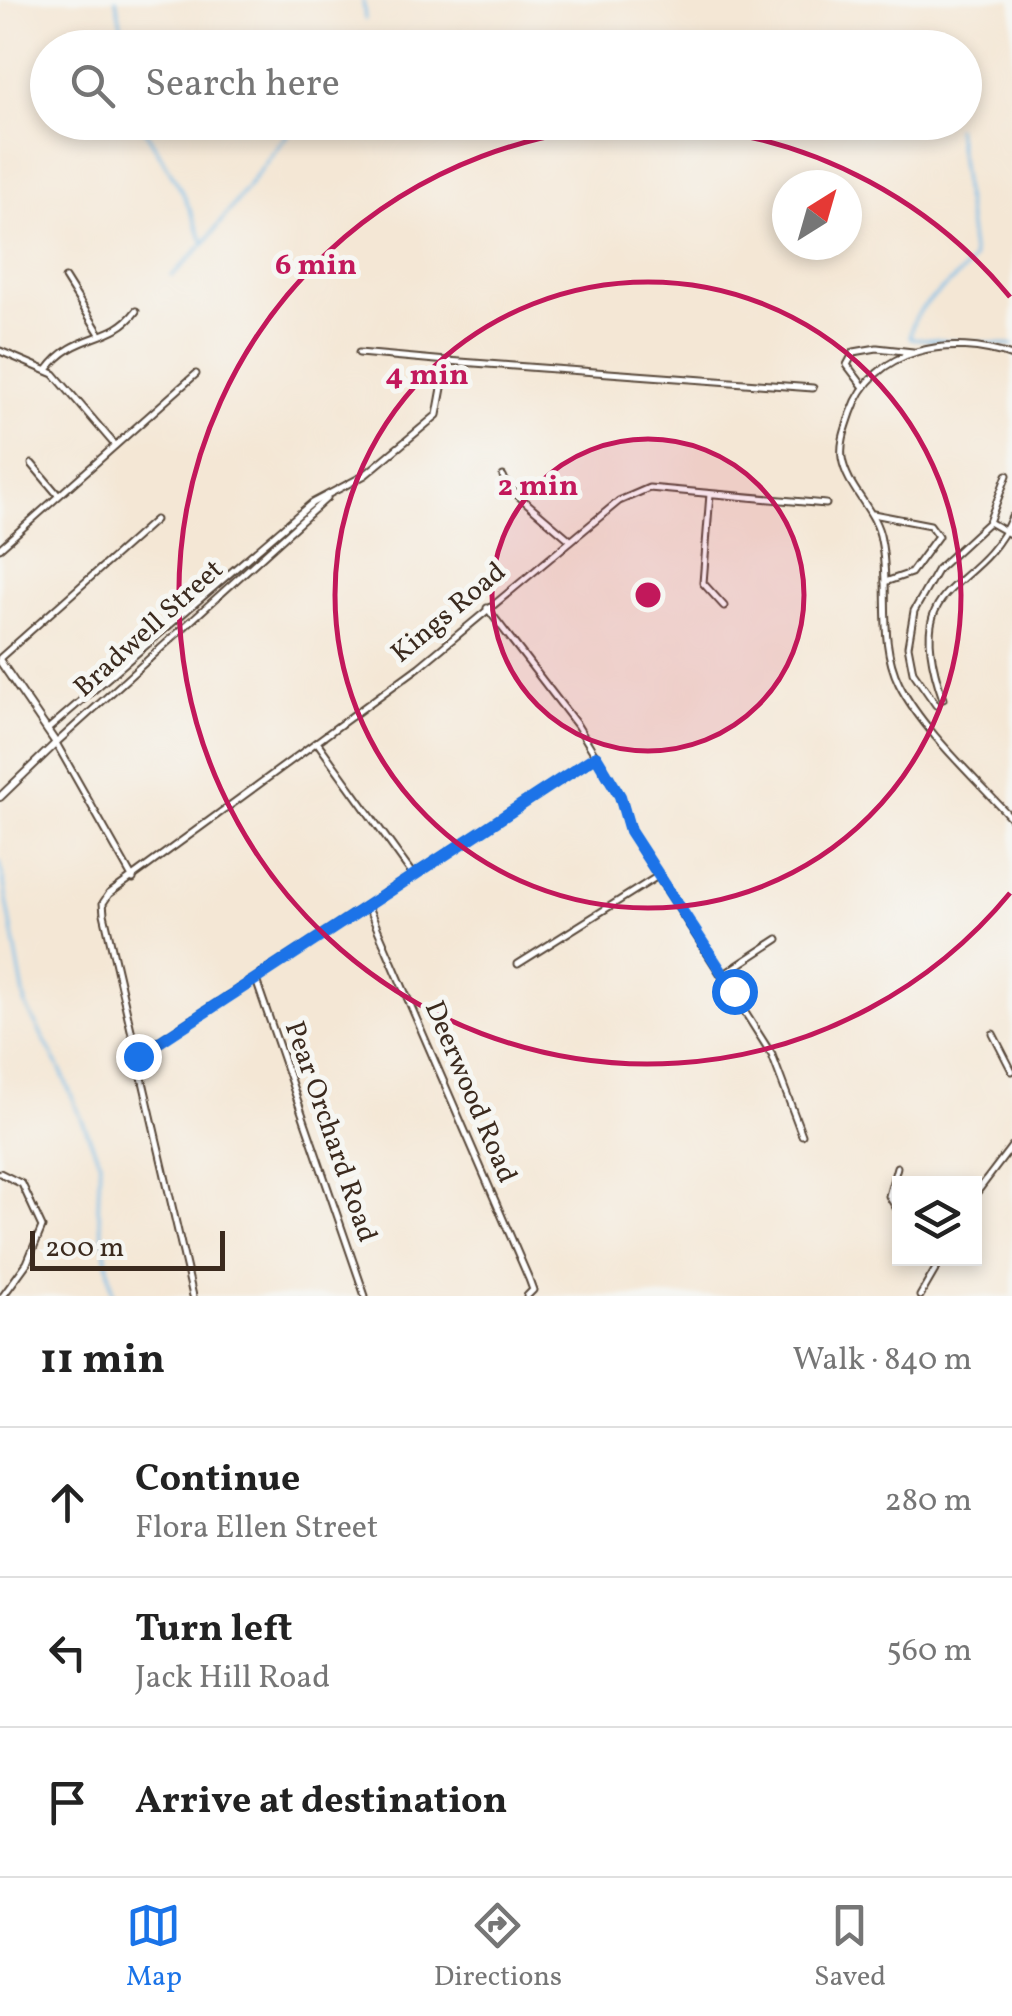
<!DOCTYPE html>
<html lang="en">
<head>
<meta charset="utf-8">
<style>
  :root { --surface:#fff; --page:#f6f6f6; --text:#222; --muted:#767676; --line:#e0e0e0; --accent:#1a73e8 }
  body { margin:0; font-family:Vollkorn,serif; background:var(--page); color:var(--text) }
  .controls { position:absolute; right:30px; bottom:30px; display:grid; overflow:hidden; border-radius:0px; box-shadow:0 5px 15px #0003 }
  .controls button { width:90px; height:90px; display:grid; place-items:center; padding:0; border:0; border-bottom:2px solid var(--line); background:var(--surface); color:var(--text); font:50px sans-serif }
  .compass { position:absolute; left:772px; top:170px; width:90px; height:90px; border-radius:50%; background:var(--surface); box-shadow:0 5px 15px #0003; rotate:37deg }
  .scale { position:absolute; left:30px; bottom:25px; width:195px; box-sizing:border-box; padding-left:10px; border:5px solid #3b2a1e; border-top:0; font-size:28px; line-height:35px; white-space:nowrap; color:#3b2a1e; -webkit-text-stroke:8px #f6f6f2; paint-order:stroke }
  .stop { position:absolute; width:30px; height:30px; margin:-22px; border:8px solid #1a73e8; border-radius:50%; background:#fff }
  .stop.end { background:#1a73e8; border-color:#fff; box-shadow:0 2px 10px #0008 }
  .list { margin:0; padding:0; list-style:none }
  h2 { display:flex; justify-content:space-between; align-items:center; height:130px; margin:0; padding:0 40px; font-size:42px }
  h2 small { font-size:32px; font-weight:400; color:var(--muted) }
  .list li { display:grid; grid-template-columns:65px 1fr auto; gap:30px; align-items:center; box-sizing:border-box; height:150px; padding:0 40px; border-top:2px solid var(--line) }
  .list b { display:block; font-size:38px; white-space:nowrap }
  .list p { margin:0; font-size:32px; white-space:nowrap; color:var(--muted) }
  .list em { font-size:32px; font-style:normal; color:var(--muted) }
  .icon { flex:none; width:55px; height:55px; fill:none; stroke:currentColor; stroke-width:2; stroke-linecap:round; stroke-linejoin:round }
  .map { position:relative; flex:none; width:1012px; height:1296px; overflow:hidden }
  .search { position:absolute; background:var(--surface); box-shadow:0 5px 15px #0003; left:30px; right:30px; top:30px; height:110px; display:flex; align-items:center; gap:25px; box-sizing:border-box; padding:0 35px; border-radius:55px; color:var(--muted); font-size:38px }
  .sheet { height:580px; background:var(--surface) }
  nav { display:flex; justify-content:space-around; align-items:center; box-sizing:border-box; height:140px; border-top:2px solid var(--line); background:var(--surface); font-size:28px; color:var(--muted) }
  nav a { display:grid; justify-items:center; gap:5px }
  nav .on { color:var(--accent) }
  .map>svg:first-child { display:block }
</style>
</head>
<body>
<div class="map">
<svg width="1012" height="1296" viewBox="0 0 1012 1296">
  <rect width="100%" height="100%" fill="#f6f6f2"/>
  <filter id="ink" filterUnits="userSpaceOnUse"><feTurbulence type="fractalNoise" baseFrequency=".01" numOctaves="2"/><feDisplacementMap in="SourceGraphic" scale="20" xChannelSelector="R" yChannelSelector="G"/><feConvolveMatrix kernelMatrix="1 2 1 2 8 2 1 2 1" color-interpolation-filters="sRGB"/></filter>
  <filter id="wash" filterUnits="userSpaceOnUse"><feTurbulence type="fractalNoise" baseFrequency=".0048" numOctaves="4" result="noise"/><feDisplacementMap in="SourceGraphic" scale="40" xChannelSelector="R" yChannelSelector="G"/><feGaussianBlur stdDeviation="2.25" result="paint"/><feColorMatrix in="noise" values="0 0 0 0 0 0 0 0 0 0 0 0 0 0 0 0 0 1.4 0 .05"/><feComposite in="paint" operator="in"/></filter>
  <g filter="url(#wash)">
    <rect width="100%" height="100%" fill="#f4e7d5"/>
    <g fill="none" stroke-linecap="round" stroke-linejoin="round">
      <g stroke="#70bae9" stroke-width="2.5">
        <polyline points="116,0 126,48"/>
        <polyline points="363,0 365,19"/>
        <polyline points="352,48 362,35"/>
        <polyline points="140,122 182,191 204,243"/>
        <path d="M956,128L973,259C955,287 911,301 910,338L1012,345"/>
        <polyline points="172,276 204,244 297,122"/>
        <polyline points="0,862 26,1006 61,1071 100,1162 98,1208 113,1296"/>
      </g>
    </g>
  </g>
  <g filter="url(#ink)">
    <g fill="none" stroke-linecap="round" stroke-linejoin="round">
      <g stroke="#574639" stroke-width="9">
        <g id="minor">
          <polyline points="65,278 100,334"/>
          <polyline points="0,351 54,374 115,445"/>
          <polyline points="359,353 447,361"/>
          <path d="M1012,356C952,335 874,346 851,413C846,428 840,442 842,458C847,489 876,509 881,540C891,588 877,639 899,684C922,730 977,780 1012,819"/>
          <path d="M47,370C75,331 112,344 136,311"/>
          <polyline points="863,386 847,365 854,352 877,348 913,352"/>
          <polyline points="32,464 58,495"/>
          <polyline points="503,476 508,487 569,539"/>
          <polyline points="710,494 703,583 724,606"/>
          <polyline points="873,514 930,525 938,536 911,573 885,582"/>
          <polyline points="989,522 1012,535"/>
          <polyline points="0,548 196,374"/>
          <polyline points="487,608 577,725 620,796 630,831 772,1055 802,1135"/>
          <polyline points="0,658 155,520"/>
          <path d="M943,699C899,574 977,599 1012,517"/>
          <polyline points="936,705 913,672 908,646 914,611 938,569 989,522 1007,475"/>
          <polyline points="47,730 312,503 365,475 437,415 447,361 813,388"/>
          <polyline points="317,742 413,875"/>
          <polyline points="133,879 56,743 327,498"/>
          <polyline points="368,907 529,1279 533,1290 527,1296"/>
          <polyline points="518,964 658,876"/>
          <polyline points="723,975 778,939"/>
          <polyline points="256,980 365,1296"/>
          <polyline points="993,1034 1012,1071"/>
          <polyline points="138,1055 596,756"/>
          <polyline points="897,1167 889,1196 900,1214"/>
          <polyline points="0,1173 22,1184 42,1227 27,1263 3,1296"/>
          <polyline points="974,1196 1012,1146"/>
          <polyline points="193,1296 104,914 103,903 109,894 419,667 619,501 649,488 826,504"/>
          <polyline points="920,1296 942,1258"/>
        </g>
      </g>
      <g stroke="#574639" stroke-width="10">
        <polyline id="tertiary" points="0,661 56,743 0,797"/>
      </g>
      <use href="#minor" stroke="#fff" stroke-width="5"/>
      <use href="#tertiary" stroke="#fff" stroke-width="6"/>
    </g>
  </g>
  <g fill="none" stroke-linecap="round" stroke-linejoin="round" filter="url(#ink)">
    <polyline stroke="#1a73e8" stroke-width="12" points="138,1056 596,756 620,796 630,831 734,991"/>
  </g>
  <circle cx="648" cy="595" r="156" fill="#c2185b" fill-opacity=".12"/>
  <g fill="none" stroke="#c2185b" stroke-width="5">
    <circle cx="648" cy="595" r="156"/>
    <circle cx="648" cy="595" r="313"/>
    <path d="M1010 893A469 469 0 1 1 1010 297"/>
  </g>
  <g text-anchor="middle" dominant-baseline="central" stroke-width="10" stroke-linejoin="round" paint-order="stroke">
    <g font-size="28" fill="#3b2a1e" stroke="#f6f6f2">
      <text transform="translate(449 613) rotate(-40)">Kings Road</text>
      <text transform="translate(149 629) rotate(-42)">Bradwell Street</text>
      <text transform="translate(470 1092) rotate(67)">Deerwood Road</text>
      <text transform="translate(330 1132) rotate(71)">Pear Orchard Road</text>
    </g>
  </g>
  <circle cx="648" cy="595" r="15" fill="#c2185b" stroke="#f6f6f2" stroke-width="5"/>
  <g font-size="30" text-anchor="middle" font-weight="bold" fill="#c2185b" stroke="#f6f6f2" stroke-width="10" stroke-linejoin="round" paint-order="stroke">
    <text x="316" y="274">6 min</text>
    <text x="427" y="384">4 min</text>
    <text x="538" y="495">2 min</text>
  </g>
</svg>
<div class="controls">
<button><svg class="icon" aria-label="layers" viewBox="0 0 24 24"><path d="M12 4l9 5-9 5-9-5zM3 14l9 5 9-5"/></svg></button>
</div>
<svg class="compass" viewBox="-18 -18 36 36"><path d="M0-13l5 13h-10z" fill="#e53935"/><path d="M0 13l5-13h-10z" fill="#767676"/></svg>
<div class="scale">200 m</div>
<div class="stop" style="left:734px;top:991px"></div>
<div class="stop end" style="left:138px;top:1056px"></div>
<div class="search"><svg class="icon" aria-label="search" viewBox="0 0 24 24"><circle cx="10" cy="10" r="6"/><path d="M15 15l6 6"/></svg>Search here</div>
</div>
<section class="sheet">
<h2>11 min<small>Walk · 840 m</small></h2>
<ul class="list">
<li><svg class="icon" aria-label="ahead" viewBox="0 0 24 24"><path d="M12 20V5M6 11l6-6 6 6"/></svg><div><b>Continue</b><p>Flora Ellen Street</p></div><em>280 m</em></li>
<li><svg class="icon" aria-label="left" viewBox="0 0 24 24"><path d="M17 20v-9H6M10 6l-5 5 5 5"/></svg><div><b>Turn left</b><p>Jack Hill Road</p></div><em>560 m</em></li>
<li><svg class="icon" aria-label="arrive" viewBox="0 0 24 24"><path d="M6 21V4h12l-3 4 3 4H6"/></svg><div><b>Arrive at destination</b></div></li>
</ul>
</section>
<nav>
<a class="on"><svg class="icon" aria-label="map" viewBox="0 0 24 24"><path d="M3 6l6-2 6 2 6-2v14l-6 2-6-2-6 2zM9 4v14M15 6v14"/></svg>Map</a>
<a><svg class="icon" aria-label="directions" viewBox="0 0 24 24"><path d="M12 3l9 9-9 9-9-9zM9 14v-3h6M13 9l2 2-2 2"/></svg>Directions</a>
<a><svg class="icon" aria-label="saved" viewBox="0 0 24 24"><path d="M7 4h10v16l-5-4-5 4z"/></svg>Saved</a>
</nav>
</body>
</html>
